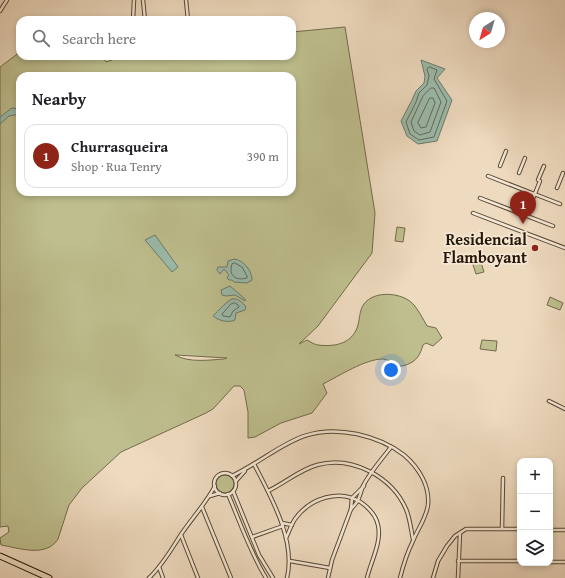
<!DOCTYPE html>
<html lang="en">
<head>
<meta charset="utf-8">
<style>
  :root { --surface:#fff; --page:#f2f2f2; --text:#202124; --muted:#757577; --line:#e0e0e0; --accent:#8f2418 }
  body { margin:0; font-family:"Gentium Book Plus",serif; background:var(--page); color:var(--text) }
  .controls { position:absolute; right:12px; bottom:12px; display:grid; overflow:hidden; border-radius:8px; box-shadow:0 2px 6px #0003 }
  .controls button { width:36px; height:36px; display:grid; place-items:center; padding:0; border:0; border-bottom:1px solid var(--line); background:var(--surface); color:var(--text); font:20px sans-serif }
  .compass { position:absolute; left:469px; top:12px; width:36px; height:36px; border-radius:50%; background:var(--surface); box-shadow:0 2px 6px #0003; rotate:217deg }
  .you { position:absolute; left:391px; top:370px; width:14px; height:14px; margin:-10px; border:3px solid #fff; border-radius:50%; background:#1a73e8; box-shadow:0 0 0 6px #1a73e833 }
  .badge { display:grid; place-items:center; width:26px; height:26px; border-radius:50%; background:var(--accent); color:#fff; font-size:13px; font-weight:700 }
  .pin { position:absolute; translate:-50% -33px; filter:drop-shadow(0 1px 2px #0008) }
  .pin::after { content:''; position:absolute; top:21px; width:14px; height:12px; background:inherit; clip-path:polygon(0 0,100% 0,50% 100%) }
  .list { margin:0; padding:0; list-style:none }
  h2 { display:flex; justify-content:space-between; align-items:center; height:52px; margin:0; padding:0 16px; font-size:17px }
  h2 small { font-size:13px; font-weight:400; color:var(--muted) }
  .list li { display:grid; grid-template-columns:26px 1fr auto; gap:12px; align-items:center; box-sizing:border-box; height:64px; margin:0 8px 8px; padding:0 8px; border:1px solid var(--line); border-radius:12px }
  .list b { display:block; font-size:15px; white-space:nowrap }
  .list p { margin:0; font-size:13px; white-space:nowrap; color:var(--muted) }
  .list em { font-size:13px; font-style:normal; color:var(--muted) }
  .icon { flex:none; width:22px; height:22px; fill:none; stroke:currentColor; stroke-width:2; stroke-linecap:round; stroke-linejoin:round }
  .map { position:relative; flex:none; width:565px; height:578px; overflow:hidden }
  .search { position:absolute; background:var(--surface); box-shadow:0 2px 6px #0003; left:16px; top:16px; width:280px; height:44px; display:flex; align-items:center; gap:10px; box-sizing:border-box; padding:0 14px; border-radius:12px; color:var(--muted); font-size:15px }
  .panel { position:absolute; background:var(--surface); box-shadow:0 2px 6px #0003; left:16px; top:72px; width:280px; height:124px; border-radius:12px }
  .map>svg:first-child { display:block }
</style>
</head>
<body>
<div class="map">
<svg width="565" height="578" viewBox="0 0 565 578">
  <rect width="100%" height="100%" fill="#eedabf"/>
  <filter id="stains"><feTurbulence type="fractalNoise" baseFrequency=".005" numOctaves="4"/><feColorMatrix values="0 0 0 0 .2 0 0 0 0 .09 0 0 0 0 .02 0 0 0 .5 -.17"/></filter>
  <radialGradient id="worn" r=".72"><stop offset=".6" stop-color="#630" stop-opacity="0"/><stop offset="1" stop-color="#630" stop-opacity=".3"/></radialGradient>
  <g fill="#bebe8e" stroke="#726b4a" fill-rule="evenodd">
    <path d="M345,27L375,213L372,253L318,326L299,344L307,340C311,342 315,345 318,345C334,347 351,344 357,328C360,321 359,310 364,304C374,290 403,292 414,305C419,311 423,319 427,326L436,328L442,338L433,346L426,343L423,345C420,355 417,361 406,365C397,369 392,360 383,359C365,359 339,376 323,384L327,393L312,413L281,423L255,437L248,438V412L244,390L240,386H234L213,409L206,413L121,452L82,488L69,505L58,539C46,558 19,548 1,545L0,538L9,532L8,526L0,527V67L20,52V56H102L106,62L122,56H292V32ZM20,76H292V192H20ZM175,355H176L227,358L224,359C209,360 189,363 175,355Z"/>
    <polygon points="397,227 405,228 403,242 395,241"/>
    <polygon points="480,259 484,272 476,274 472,262"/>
    <polygon points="550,297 563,303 560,310 547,305"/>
    <polygon points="482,340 497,341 496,351 480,349"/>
    <circle cx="225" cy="484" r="9"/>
  </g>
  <g fill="#9bbbac" stroke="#6c7a69">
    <polygon points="421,60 445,69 437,78 452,100 437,141 418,144 407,136 401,121 412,100 416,91 424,83 425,76"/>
    <polygon points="12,108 20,109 20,114 9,116 0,124 0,117"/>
    <polygon points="155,235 178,267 172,272 145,240"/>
    <path d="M234,259C243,260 252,270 252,280L247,283L234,282L232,280H229L227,278L229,275L224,269L220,274L217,270L218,267H227L228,261Z"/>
    <polygon points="230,286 245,299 245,301 235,295 226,296 222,295 221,290"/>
    <path d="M232,299C238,298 242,302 246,307L245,310L236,313L235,320C229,323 219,321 213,316C218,311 227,301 232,299Z"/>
  </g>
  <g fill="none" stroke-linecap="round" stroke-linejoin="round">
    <g stroke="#606a58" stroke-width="1">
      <polygon points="430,67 437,70 434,79 447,101 434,137 419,140 410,134 406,122 416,102 419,93 427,85 429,76 427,69"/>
      <polygon points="431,88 434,88 441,102 430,132 420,135 414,131 411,122 423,96"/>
      <polygon points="430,98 433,98 435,103 426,127 421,128 418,123"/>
      <path d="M235,263L242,267L247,276V278C236,281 228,276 232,264Z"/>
      <polygon points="235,303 238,305 239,307 233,311 230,317 223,316 222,314 231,304"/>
    </g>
    <g stroke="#584834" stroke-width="4.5">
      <g id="street">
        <polyline points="143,0 145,20"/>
        <polyline points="186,0 188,20"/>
        <polyline points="0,11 7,0"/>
        <polyline points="133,20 134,0"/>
        <polyline points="106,56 111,58 115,56"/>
        <polyline points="500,166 506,151"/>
        <polyline points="519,173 525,158"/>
        <polyline points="488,176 560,204"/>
        <polyline points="538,180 544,166"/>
        <polyline points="557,188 563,173"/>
        <polyline points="480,198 553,226"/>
        <polyline points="473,213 565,248"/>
        <polyline points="526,216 540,181"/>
        <polyline points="549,401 565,409"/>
        <path d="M254,464C271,497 296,540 287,578"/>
        <circle cx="225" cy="484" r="11"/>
        <path d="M232,476C279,453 299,422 357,434C375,438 390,444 404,455C418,467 430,485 428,505C426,519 418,528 413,541C407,553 403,566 400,578"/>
        <polyline points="236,481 245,471"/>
        <polyline points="233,491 259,555 273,578"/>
        <path d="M268,491C285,483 299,470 317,465C352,455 392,477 406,509C410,518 411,530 413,539"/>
        <path d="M228,494C240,522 250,552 266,578"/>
        <polyline points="210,496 220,493"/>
        <polyline points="202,507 231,578"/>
        <path d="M351,509C360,500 359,497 363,486C370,472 382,459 391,447"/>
        <polyline points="282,523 292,525"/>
        <polyline points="502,529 503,478"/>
        <polyline points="550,530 565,530"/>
        <polyline points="181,535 198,578"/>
        <polyline points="252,537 283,526"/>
        <path d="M286,538C289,532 291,525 295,519C310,498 340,488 362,503C370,509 376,515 378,525C382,542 371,561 367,578"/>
        <polyline points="290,561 330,568"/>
        <polyline points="458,561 520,561"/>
        <polyline points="550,562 565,562"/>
        <polyline points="159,567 163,578"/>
        <path d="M149,578C163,565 172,548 182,533C193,517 206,503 215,486"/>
        <polyline points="328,578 332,560 351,509 352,498 364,486"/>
        <polyline points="433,578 438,561 447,546 455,536 466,529 520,529"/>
        <polyline points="458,578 460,533"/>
      </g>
    </g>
    <g stroke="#261805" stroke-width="7">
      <polyline id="highway" points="0,556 49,578"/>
    </g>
    <use href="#street" stroke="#f4e7d5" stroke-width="2.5"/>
    <use href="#highway" stroke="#eedabf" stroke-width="5"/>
  </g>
  <circle fill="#8f2418" stroke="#f4e7d5" stroke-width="1.5" cx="535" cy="248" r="4"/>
  <g text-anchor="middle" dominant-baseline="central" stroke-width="3.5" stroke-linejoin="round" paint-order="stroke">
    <g font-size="16" font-weight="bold" fill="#261805" stroke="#f4e7d5" text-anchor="end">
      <text x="527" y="239">Residencial<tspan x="527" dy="18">Flamboyant</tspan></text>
    </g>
  </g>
  <rect width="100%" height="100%" filter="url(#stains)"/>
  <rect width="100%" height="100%" fill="url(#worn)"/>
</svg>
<div class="controls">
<button>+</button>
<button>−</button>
<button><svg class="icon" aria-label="layers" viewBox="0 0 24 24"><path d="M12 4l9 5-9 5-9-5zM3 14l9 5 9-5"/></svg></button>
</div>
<svg class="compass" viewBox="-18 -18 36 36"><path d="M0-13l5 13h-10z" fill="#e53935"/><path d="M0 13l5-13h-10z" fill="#757577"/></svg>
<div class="you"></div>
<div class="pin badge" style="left:523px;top:224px">1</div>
<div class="search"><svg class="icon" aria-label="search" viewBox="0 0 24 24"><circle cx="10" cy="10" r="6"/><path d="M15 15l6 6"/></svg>Search here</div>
<section class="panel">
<h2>Nearby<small></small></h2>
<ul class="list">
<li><span class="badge">1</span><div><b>Churrasqueira</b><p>Shop · Rua Tenry</p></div><em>390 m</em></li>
</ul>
</section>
</div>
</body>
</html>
